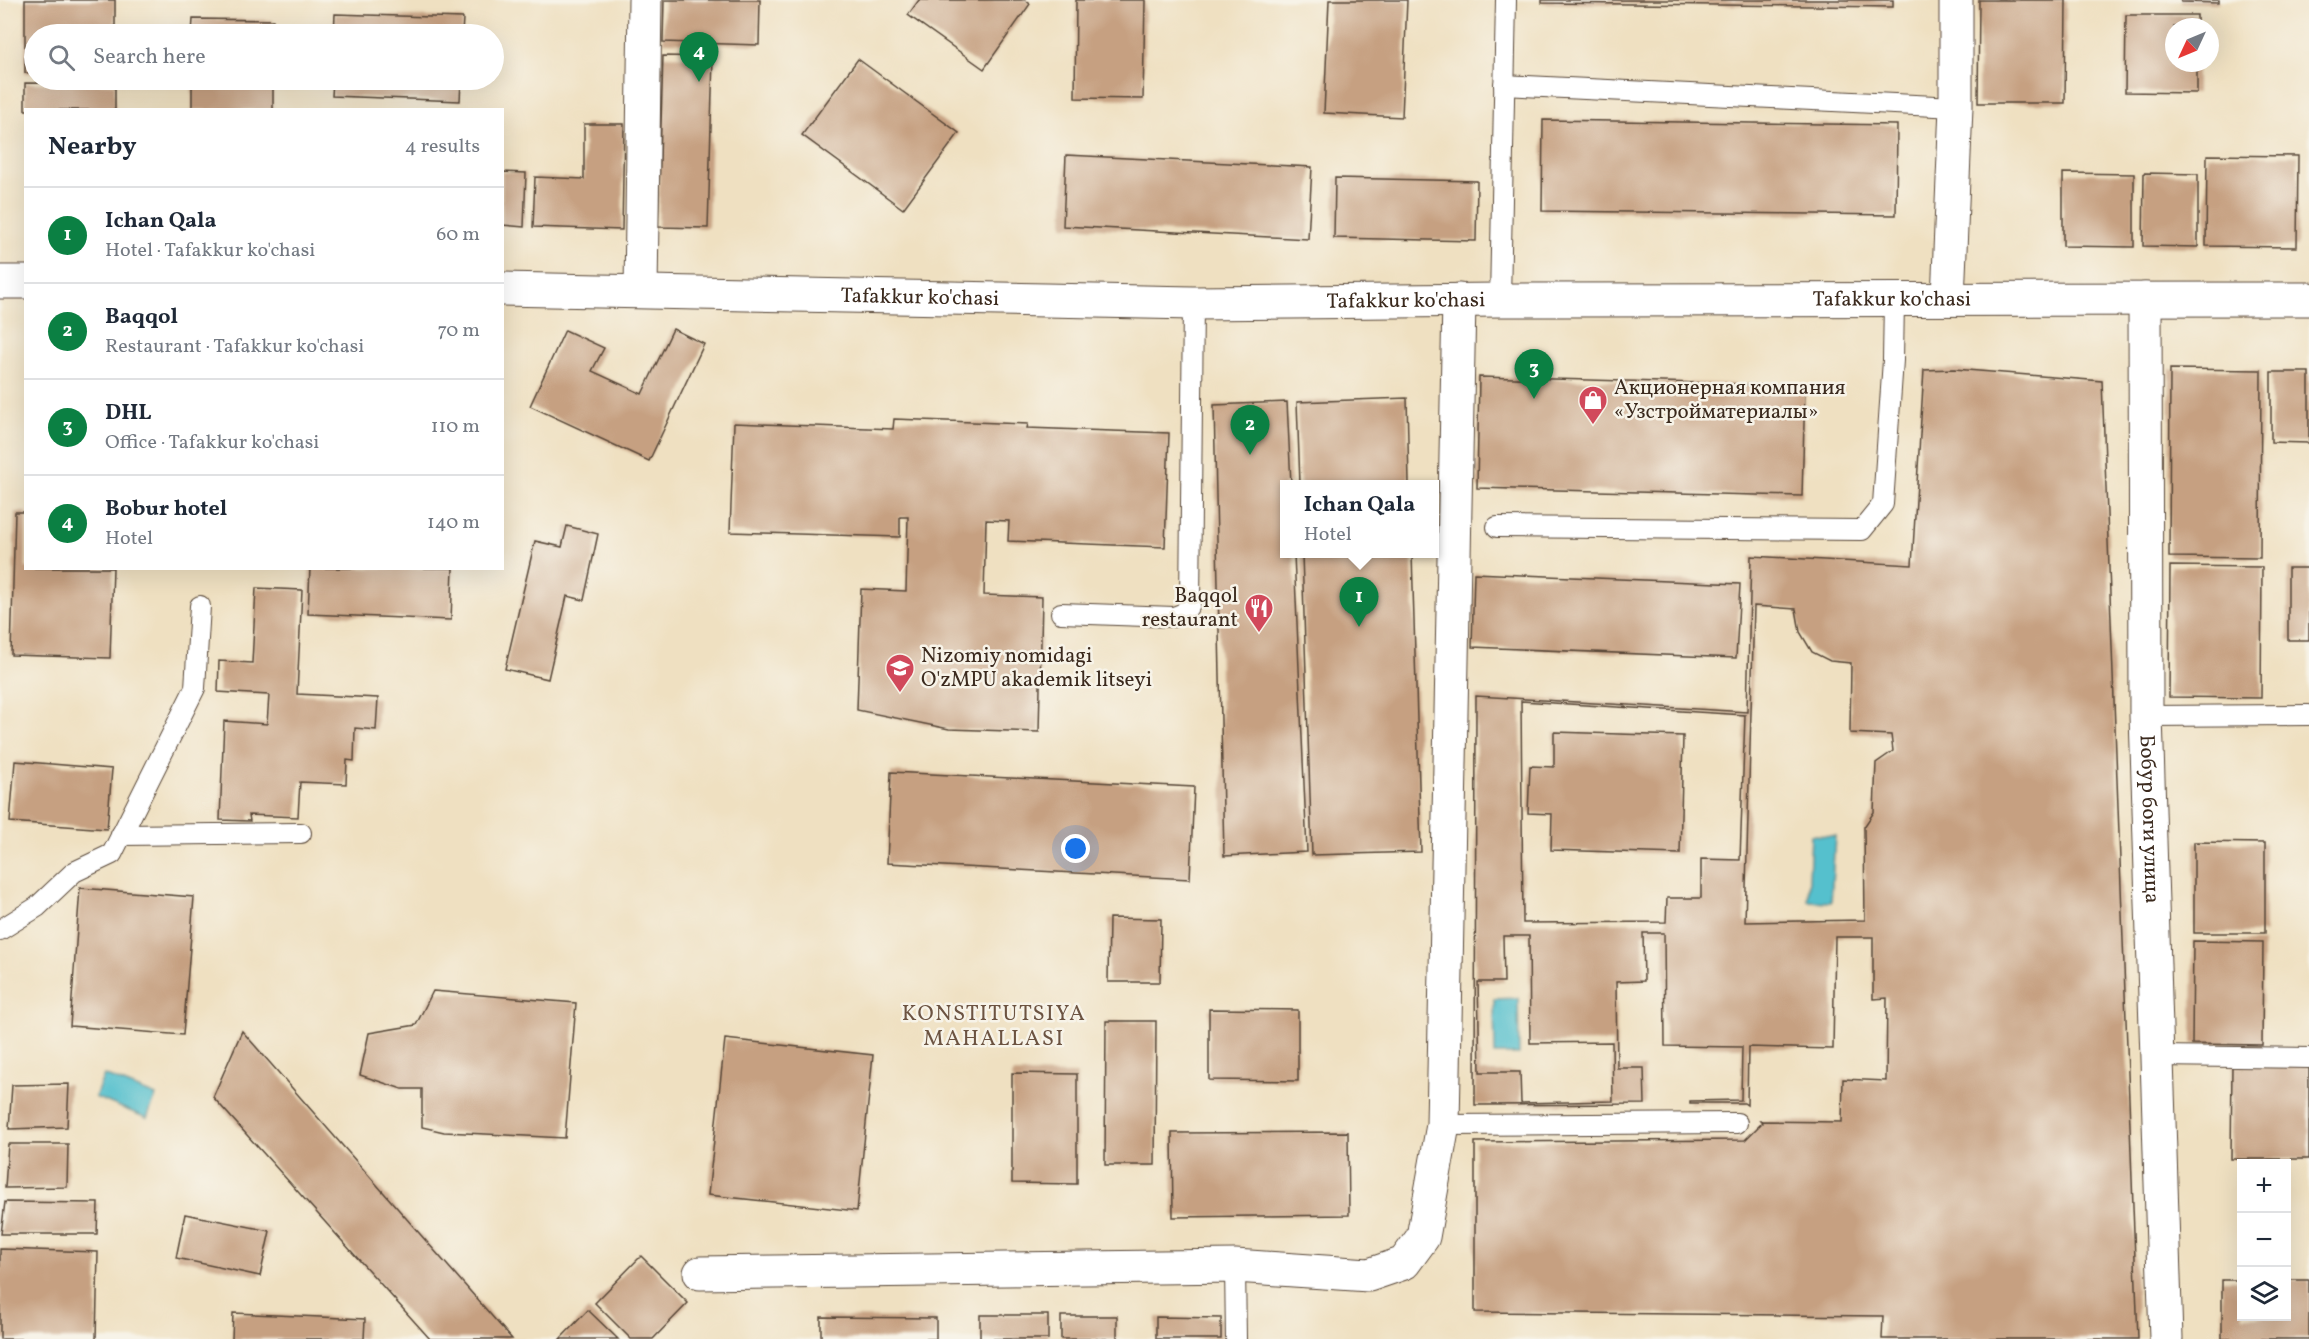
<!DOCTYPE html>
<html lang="en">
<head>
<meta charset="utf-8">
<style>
  :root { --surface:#fff; --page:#f6f6f7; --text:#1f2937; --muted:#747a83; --line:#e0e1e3; --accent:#0b8043 }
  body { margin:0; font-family:Vollkorn,serif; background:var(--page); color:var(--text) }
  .controls { position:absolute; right:18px; bottom:18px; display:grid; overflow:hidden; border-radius:0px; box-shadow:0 6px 24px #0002 }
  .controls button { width:54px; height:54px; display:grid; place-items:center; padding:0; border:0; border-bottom:2px solid var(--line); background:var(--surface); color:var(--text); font:30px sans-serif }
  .compass { position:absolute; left:2165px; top:18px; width:54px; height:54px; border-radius:50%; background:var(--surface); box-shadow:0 6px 24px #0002; rotate:226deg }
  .you { position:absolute; left:1076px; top:849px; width:21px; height:21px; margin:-15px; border:4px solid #fff; border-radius:50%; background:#1a73e8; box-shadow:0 0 0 9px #1a73e833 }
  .badge { display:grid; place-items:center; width:39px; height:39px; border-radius:50%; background:var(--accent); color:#fff; font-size:20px; font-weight:700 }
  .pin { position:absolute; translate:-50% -50px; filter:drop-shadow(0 2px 3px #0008) }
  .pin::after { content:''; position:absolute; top:32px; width:21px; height:18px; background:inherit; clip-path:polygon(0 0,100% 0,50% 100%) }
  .popup { position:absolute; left:1280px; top:480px; width:159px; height:78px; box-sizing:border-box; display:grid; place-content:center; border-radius:0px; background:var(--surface); filter:drop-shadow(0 2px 4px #0005); font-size:20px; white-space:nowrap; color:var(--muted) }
  .popup b { font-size:22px; color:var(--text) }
  .popup::after { content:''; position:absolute; left:50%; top:100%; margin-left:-12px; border:12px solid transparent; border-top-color:var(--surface) }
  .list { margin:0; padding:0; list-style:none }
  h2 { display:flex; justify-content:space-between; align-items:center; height:78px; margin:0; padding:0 24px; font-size:26px }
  h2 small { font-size:20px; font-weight:400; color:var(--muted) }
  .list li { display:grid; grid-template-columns:39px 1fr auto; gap:18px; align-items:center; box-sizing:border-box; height:96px; padding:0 24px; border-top:2px solid var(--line) }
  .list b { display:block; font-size:22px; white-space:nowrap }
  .list p { margin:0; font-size:20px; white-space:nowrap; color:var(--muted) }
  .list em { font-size:20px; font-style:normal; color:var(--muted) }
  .icon { flex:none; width:33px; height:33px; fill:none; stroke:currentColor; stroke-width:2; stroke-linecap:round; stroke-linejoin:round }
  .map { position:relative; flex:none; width:2309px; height:1339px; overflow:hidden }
  .search { position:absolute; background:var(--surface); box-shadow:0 6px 24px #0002; left:24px; top:24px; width:480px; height:66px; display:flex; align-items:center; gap:15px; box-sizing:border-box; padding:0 21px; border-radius:33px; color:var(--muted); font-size:22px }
  .panel { position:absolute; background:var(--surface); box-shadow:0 6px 24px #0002; left:24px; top:108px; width:480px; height:462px; border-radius:0px }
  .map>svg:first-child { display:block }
</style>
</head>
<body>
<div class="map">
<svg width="2309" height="1339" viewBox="0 0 2309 1339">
  <rect width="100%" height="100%" fill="#f7f3e8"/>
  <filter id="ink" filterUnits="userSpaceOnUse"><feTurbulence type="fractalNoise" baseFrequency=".0167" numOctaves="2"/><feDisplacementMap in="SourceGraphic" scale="12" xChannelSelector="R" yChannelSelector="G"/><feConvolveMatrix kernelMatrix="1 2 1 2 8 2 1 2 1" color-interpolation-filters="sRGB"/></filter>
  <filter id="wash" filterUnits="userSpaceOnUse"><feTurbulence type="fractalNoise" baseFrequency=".008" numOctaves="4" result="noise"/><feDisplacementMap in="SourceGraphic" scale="24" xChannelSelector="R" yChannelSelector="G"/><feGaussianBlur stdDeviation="1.35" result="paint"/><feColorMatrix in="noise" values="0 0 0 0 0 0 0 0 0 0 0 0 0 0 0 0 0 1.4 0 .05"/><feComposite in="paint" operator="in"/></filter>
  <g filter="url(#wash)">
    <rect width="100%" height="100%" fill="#efe0c1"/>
    <g fill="#54c0cd" stroke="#487576" stroke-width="1.5">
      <polygon points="1811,835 1835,836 1831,902 1808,901"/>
      <polygon points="1518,998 1519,1054 1495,1054 1494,999"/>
      <polygon points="104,1075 156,1096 147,1118 95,1097"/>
    </g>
    <g id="blocks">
      <g fill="#c6a081" fill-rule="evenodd">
        <polygon points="25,0 115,0 115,34 34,34 34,73 25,73"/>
        <polygon points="664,0 760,0 759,45 663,42"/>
        <polygon points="919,0 1025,0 1030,4 984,69 908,15"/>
        <polygon points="1076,0 1145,0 1143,99 1075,98"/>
        <polygon points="1329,0 1407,0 1402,117 1324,113"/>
        <polygon points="1542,0 1893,0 1893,7 1542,3"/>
        <polygon points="1979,0 2066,0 2065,103 1978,103"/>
        <polygon points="2181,0 2219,0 2219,3 2181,2"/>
        <polygon points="335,14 463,18 462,34 334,34"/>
        <polygon points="2126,15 2197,15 2197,27 2174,27 2174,63 2197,63 2197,93 2125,92"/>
        <polygon points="193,19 273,20 273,34 192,34"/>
        <polygon points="663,56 713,57 708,228 658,227"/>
        <polygon points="858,59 959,133 903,209 802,135"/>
        <rect x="192" y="80" width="81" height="30"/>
        <polygon points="333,80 461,80 460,101 332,96"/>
        <polygon points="25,83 115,84 115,110 25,110"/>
        <polygon points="1543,120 1897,125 1896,215 1542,211"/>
        <polygon points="584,124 624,124 622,230 533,227 535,177 584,179"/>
        <polygon points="1066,155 1312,167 1308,239 1063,226"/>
        <polygon points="2207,155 2298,156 2297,247 2206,246"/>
        <polygon points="502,172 526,173 524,227 502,225"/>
        <polygon points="2063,173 2134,174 2134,247 2063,246"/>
        <polygon points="2144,173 2198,174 2198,247 2143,246"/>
        <polygon points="1335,178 1477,181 1476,241 1334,238"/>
        <polygon points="673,329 704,344 649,461 530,406 565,330 604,348 592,371 642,394"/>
        <path d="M1954,369L2102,381L2138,1339H1882L1883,1316L1475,1312V1142L1745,1140L1762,1123L1760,1121L1842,1122L1843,1079L1886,1081L1887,998L1873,999V937H1835L1833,1049L1748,1047L1747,1105L1744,1103H1690V1101L1741,1100L1742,1047L1665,1046L1664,933H1643L1644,981L1616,982L1617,1068H1644L1645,1104L1475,1105L1476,696L1747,712L1751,556L1912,565L1924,370ZM1754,606L1796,609L1800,632L1812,652L1830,661L1851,663L1850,733L1891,735L1893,751L1876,763L1874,812L1864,827L1865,920L1745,922ZM1521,701L1745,715L1740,860L1701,859V898H1667L1666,922L1523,923ZM1503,936H1529L1530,1043L1612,1042L1613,1101L1521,1103L1520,1072H1480L1478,982H1504Z"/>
        <polygon points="2170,369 2261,370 2260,558 2169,557"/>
        <polygon points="2271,372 2309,372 2309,443 2271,442"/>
        <polygon points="1479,377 1805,386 1802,496 1477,488"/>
        <polygon points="1407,398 1409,484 1300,484 1297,402"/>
        <polygon points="1287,402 1291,484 1284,484 1284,554 1294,554 1307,852 1224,856 1214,405"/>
        <polygon points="894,419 1028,424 1027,428 1169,433 1165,547 1008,541 1009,521 986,520 984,595 1042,597 1039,732 949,729 857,710 861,589 906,591 908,517 900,517 900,537 730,532 734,423 893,429"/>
        <polygon points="15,512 26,512 26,568 113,568 110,658 11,655"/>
        <polygon points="567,526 598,534 584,600 567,596 548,679 505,669 535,541 562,547"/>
        <polygon points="1302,554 1412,554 1421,852 1312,855"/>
        <polygon points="2170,566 2262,567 2261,698 2169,697"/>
        <polygon points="310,568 453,568 451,620 308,614"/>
        <rect x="2288" y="568" width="21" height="72"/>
        <polygon points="1474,573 1740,584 1736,658 1472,647"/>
        <polygon points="256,588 302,590 297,694 378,698 376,730 355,728 354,761 347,760 346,784 300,782 298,817 249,815 250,821 220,820 224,721 267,724 269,695 218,692 219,661 252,663"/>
        <polygon points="1554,732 1683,736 1680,854 1551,850 1552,814 1528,813 1530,766 1554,767"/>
        <polygon points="15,761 112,769 107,829 10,822"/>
        <polygon points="891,772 1194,787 1190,879 887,863"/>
        <polygon points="2194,842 2265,843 2265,933 2194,933"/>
        <polygon points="80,888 194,897 183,1035 70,1026"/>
        <polygon points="1109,918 1161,919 1160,982 1108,982"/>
        <polygon points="2193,941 2263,942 2262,1045 2192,1044"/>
        <polygon points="433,991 576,1003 565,1138 444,1132 422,1127 422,1089 402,1089 360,1075 369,1033 416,1025"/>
        <polygon points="1209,1009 1298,1010 1298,1081 1209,1080"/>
        <polygon points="1106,1021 1156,1021 1155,1165 1105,1165"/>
        <polygon points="242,1031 512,1339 430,1339 213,1097"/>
        <polygon points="725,1039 873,1055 857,1211 708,1195"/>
        <polygon points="2232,1064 2309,1065 2309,1159 2231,1159"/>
        <polygon points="1012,1073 1077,1074 1077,1184 1012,1183"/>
        <polygon points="69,1084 67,1127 9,1129 12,1085"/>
        <polygon points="1348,1132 1349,1215 1173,1217 1172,1133"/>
        <polygon points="8,1144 68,1144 67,1187 5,1188"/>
        <polygon points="5,1202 98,1203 97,1234 1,1234"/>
        <polygon points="185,1214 270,1231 260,1276 176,1258"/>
        <polygon points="0,1249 98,1252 96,1339 0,1339"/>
        <polygon points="641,1256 688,1303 653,1339 631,1339 595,1303"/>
        <polygon points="2222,1280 2242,1280 2242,1316 2286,1316 2286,1280 2309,1280 2309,1339 2222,1339"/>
        <polygon points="588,1310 618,1339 560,1339"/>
        <polygon points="233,1313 365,1319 364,1339 232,1339"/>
        <rect x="980" y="1315" width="68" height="24"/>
        <rect x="1061" y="1316" width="56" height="23"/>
        <polygon points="821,1317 936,1318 936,1339 821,1339"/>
        <polygon points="1156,1317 1221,1318 1221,1339 1156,1339"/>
      </g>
    </g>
  </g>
  <g filter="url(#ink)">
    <use href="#blocks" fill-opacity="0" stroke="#564536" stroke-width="1.5"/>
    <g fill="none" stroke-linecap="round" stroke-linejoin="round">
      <g stroke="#564536" stroke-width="22">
        <g id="service">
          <polyline points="1504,85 1956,107"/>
          <polyline points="1500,300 1506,0"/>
          <polyline points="1497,527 1862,530 1883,504 1893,360 1894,300"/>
          <polyline points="1061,613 1174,617 1184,613 1190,604 1193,303"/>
          <polyline points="2146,716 2309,715"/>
          <polyline points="121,835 301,833"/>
          <polyline points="0,930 37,907 74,872 112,854 195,688 200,606"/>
          <polyline points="2157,1056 2309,1058"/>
          <polyline points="1443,1125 1737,1123"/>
          <polyline points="1235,1266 1236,1339"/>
        </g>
      </g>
      <g stroke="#564536" stroke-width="35">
        <g id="minor">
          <polyline points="0,282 26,282"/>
          <path id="s1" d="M502,289L1193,303L1500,300L2309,299"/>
          <polyline points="641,291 645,0"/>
          <polyline points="1948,299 1956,107 1956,0"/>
          <path id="s2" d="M2145,299L2146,716L2166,1339"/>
          <polyline points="700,1273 1235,1266 1369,1275 1404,1263 1423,1237 1443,1125 1459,300"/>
        </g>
      </g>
      <use href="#service" stroke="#fff" stroke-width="20"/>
      <use href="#minor" stroke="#fff" stroke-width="33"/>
    </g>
  </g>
  <defs>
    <g id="shop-pin" transform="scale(1.5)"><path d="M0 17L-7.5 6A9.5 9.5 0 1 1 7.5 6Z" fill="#d1495b" stroke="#f7f3e8"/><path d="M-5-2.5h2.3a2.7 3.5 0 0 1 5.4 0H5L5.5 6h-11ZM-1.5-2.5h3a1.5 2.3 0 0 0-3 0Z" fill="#fff"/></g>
    <g id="restaurant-pin" transform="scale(1.5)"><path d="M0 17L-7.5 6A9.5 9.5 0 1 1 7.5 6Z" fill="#d1495b" stroke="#f7f3e8"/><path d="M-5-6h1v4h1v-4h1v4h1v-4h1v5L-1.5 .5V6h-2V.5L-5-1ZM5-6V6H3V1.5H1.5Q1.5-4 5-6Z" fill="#fff"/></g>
    <g id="university-pin" transform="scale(1.5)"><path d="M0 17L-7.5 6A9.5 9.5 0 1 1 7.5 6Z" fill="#d1495b" stroke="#f7f3e8"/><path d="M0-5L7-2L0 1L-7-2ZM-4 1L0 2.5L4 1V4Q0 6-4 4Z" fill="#fff"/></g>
  </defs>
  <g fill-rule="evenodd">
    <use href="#shop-pin" x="1593" y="400"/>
    <use href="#restaurant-pin" x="1259" y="608"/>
    <use href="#university-pin" x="900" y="668"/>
  </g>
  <g text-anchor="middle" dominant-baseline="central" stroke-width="5" stroke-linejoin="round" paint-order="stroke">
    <g font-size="21" fill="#3b2a1e" stroke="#f7f3e8">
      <text stroke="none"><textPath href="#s1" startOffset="418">Tafakkur ko'chasi</textPath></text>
      <text stroke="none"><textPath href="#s1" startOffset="1390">Tafakkur ko'chasi</textPath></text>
      <text stroke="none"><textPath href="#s1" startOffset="904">Tafakkur ko'chasi</textPath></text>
      <text stroke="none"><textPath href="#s2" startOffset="520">Бобур боги улица</textPath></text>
    </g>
    <g font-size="21" fill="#3b2a1e" stroke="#f7f3e8" text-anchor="start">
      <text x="1614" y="388">Акционерная компания<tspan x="1614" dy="24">«Узстройматериалы»</tspan></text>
      <text x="1238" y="596" text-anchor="end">Baqqol<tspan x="1238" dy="24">restaurant</tspan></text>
      <text x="921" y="656">Nizomiy nomidagi<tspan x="921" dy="24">O'zMPU akademik litseyi</tspan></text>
    </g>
    <g font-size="22" letter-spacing="1.5" fill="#6c5341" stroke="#f7f3e8">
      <text x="994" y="1014">KONSTITUTSIYA<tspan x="994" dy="25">MAHALLASI</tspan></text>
    </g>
  </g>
</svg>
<div class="controls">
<button>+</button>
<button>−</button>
<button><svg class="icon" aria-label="layers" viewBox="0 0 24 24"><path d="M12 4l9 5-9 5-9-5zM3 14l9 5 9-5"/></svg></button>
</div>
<svg class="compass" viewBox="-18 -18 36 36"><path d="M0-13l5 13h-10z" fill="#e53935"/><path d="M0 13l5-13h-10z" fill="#747a83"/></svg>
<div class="you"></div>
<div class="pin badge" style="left:1359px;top:627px">1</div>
<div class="popup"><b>Ichan Qala</b>Hotel</div>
<div class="pin badge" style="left:1250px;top:455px">2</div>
<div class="pin badge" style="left:1534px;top:399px">3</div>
<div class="pin badge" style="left:699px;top:82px">4</div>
<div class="search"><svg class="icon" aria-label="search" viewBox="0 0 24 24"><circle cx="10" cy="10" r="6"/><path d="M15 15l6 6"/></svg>Search here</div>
<section class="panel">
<h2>Nearby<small>4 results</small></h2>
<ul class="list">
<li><span class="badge">1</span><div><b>Ichan Qala</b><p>Hotel · Tafakkur ko'chasi</p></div><em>60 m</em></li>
<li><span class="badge">2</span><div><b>Baqqol</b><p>Restaurant · Tafakkur ko'chasi</p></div><em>70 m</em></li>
<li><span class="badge">3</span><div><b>DHL</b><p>Office · Tafakkur ko'chasi</p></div><em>110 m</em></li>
<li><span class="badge">4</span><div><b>Bobur hotel</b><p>Hotel</p></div><em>140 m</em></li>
</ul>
</section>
</div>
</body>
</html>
